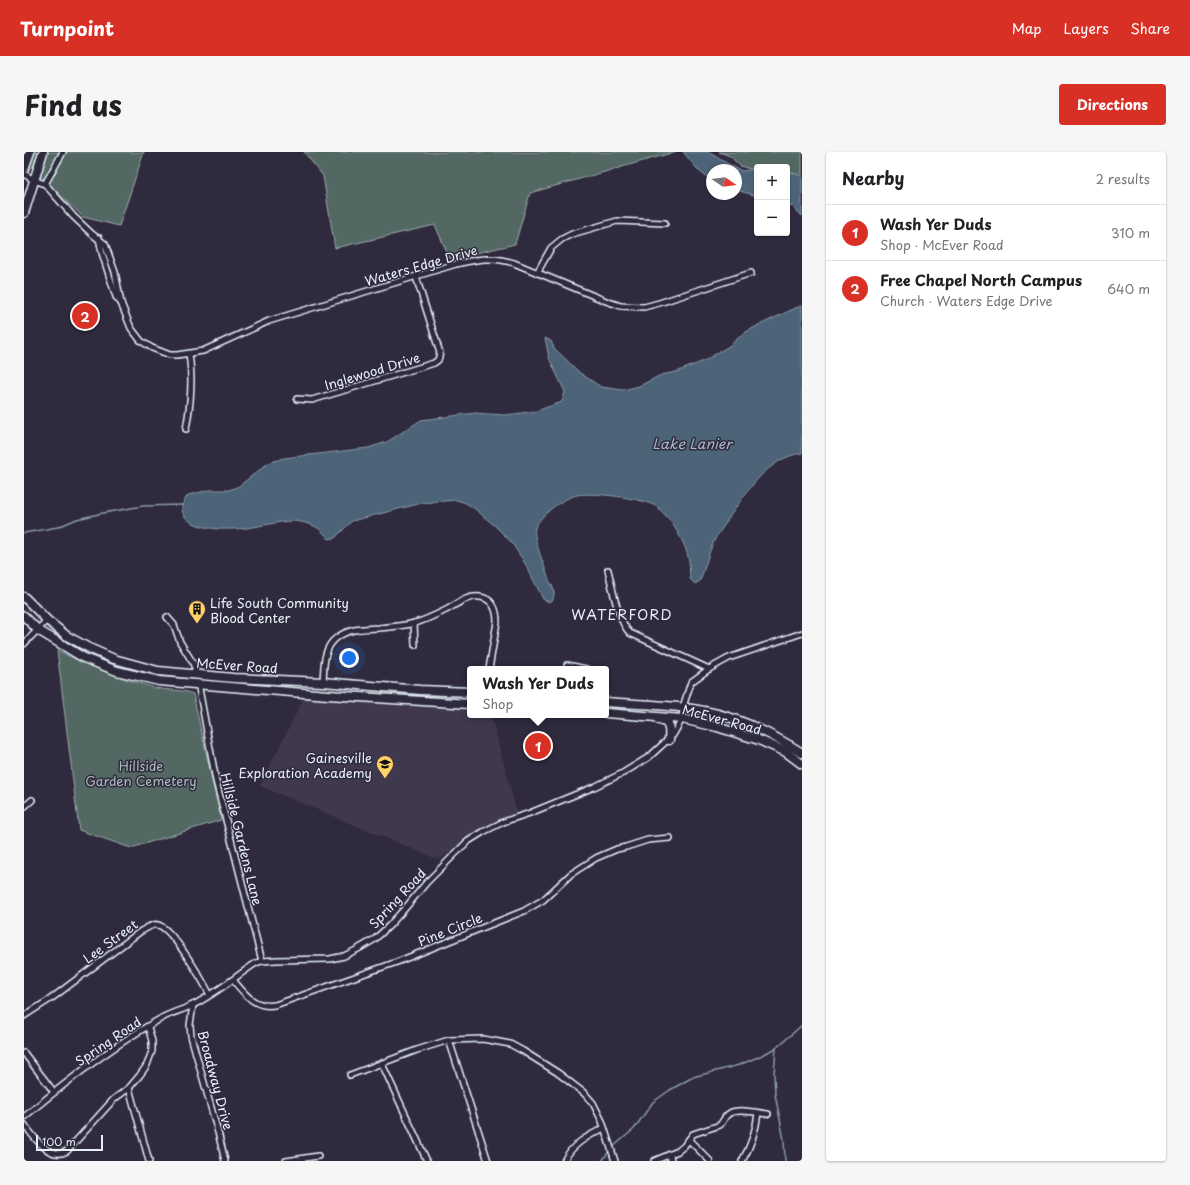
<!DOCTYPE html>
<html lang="en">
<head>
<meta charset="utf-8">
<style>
  :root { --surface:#fff; --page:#f6f6f6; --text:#202124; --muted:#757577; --line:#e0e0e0; --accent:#d93025 }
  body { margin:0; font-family:"Playpen Sans",sans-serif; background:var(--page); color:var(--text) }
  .controls { position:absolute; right:12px; top:12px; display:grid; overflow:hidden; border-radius:4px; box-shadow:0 1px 3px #0004 }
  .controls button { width:36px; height:36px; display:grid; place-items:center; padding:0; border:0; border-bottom:1px solid var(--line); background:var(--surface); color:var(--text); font:20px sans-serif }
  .compass { position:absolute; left:682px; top:12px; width:36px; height:36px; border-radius:50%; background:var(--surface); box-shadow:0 1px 3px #0004; rotate:103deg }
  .scale { position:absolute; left:12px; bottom:10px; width:67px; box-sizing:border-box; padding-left:4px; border:2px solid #e8f1f8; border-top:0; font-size:11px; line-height:14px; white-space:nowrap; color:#e8f1f8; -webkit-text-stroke:3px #2f2a3d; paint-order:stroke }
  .you { position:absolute; left:325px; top:506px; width:14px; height:14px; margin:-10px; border:3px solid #fff; border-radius:50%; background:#1a73e8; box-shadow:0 0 0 6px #1a73e833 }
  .badge { display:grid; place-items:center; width:26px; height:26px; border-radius:50%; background:var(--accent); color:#fff; font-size:13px; font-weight:700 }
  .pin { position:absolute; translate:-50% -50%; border:2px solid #fff; box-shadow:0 1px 4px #0006 }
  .popup { position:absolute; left:443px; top:514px; width:142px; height:52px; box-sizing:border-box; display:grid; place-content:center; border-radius:4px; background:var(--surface); filter:drop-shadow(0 1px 3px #0005); font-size:13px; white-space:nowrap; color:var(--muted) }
  .popup b { font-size:15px; color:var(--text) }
  .popup::after { content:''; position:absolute; left:50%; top:100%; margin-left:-8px; border:8px solid transparent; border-top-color:var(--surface) }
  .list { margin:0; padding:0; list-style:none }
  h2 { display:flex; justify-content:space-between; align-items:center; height:52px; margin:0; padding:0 16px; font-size:17px }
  h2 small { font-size:13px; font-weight:400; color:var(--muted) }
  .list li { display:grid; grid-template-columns:26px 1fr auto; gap:12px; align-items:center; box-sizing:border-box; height:56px; padding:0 16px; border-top:1px solid var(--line) }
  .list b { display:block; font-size:15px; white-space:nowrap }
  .list p { margin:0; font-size:13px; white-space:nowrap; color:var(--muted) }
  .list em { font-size:13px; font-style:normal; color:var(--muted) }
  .map { position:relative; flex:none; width:778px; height:1009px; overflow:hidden; border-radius:4px }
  header { display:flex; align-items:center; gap:24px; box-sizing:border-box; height:56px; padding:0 20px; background:var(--accent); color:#fff }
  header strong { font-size:19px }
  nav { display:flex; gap:22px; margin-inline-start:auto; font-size:14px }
  .intro { display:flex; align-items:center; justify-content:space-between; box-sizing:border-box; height:96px; padding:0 24px }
  h1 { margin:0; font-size:28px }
  .button { padding:10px 18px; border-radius:4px; background:var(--accent); color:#fff; font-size:14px; font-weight:700 }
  main { display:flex; gap:24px; padding:0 24px }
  aside { flex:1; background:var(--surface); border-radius:4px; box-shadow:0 1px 3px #0004 }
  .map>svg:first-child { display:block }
</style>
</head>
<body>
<header>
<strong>Turnpoint</strong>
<nav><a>Map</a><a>Layers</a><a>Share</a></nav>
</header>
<div class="intro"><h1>Find us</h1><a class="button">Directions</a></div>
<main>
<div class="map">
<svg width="778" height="1009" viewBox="0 0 778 1009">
  <rect width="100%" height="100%" fill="#2f2a3d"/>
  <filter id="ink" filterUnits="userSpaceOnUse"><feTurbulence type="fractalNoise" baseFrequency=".025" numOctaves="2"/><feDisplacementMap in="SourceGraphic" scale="8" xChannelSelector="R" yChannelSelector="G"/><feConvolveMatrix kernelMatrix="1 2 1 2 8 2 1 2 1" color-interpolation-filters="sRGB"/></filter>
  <g filter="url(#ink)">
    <polygon fill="#41384e" points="286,533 446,545 446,563 467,563 494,665 449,682 415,708 236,634"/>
    <g fill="#536862" stroke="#9eacad">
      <polygon points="9,0 120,0 95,74 59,65 5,13"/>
      <polygon points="280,0 651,0 506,41 491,92 426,107 411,73 311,96 299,24"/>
      <polygon points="695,0 778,0 778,26 763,21 763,15 733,15 733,19 716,14 706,4"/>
      <path d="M33,498C65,515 98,527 132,536C145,539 157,537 169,542L197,668L107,696L55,678Z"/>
    </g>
    <g fill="#4d6378" stroke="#8b9cab">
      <polygon points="659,0 684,0 706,13 718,19 733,17 733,44 712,38 712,18 688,18 688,29 675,19"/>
      <polygon points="763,19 778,24 778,64 769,55 763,53"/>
      <path d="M778,153V301C743,306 722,341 704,367C700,375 693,382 689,391C684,403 681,416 676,429L671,432L666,427C665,421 666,415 665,409C662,391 647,366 633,355C620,346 568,340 553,343C538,347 517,362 511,376C508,384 522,418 525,428C527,431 529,435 530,439C531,441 529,445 529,448L525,450L519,447L502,413L488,391L470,373L451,357L442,351L433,348L398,351L328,369L311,386L305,387C296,376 291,373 277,370C264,367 248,372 235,374C226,376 216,377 207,377C192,378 156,375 158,354C159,350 162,346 164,343L186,338H205L215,334L244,311L260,306L344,296L363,290L397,268L451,261L480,263L490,262L512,259L538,250L541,240L525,206L521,186L527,189L530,196L556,221L577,235L599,238L615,234L637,223L652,220L680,209L705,194L720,181L733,174Z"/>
    </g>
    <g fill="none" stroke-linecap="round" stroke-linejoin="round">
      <g stroke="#8b9cab" stroke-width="1.5">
        <polyline points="0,381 34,375 53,367 79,361 119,354 158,353"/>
        <polyline points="752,896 750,922 751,942 760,988 761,1009"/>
        <polyline points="589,995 610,977 629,950 646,938 669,925 715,913 734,905 752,896 778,873"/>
        <polyline points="578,1009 586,998"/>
      </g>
      <g stroke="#e8f1f8" stroke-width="8">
        <g id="street">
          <path d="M0,22L10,28L21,32L49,64L68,82L81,92L91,120L97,151L107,176L117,189L128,196L146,203H153L179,199L245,169L432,112C454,107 468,104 490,111L582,149L597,154L620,155L635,151L727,121"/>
          <polyline points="21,32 39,0"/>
          <polyline points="75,86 78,101 92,145 97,151"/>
          <polyline points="513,121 527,96 538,87 548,82 593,69 641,71"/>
          <polyline points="273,247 288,248 397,215 410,211 414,208 416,201 392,125"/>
          <path d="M162,277C167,251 169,228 165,202"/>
          <path d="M584,418C588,434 594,470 606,481L685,517"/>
          <polyline points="143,465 150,473 156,490 169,511 173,523"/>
          <polyline points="390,471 391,493"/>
          <polyline points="0,492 23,468"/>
          <polyline points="543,513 562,517"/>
          <path d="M299,530C300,516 299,500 309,489C322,476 338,477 355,476C367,475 379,474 391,471C402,468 412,463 422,458C432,453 443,443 456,445C469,447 473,458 473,470L465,517"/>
          <polyline points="174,531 192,629 238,809"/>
          <polyline points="0,655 8,648"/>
          <path d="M209,828C221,842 230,856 251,853L373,810L500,759L519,748L547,722L572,706L593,697L602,695L624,688L646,686"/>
          <polyline points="169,853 166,873 167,884 195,984 201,1009"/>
          <path d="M0,864L28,846L117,779C122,777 129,771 134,773C148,776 179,829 186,843"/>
          <polyline points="425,888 464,1009"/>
          <polyline points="0,901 30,940"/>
          <polyline points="358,912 403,1009"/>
          <polyline points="326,923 393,898 425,888 459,887 486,892 499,899 534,921 560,941 569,951 578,969 591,1009"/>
          <polyline points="105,936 125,1009"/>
          <path d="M0,965C42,930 90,892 138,866C148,860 159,858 169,853C191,842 211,825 232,811L238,809L252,808L306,807L320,804L334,797L351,787L365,774L383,754L403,730L443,690L459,680L479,670L506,661L570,635L599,621L625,605L649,583L658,567L659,555L667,530L685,517L705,506L778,481"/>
          <path d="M0,972C9,984 25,1009 43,999L90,947L105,936L116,923L123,913L128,899V889L124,875"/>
          <polyline points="665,988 686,1009"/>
          <polyline points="646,1002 647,1009"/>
          <polyline points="262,1009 294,1004"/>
          <path d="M540,1009C548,992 564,984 580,976"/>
          <path d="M630,1009L654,999L660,994L669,982L696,973C699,970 701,963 706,961C714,956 735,961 744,962"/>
          <path d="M718,1009C727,994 732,979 734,961"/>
        </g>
      </g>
      <g stroke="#e8f1f8" stroke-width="11">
        <g id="primary">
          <polyline points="0,17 6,0"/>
          <polyline points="0,61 19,0"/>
          <polyline points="0,445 23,468 43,484 65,496 90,507 134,519 209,526 299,530 396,538 446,540"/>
          <polyline points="0,464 14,478 60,506 93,519 135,529 304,543 446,552"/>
          <path d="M582,550C614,553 648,552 680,559C715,565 748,582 778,601"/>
          <polyline points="582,561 658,567 693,575 735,588 762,600 778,612"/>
          <path d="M635,568C646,569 646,578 645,588"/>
        </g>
      </g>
      <use href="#street" stroke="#2f2a3d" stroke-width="5"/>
      <use href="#primary" stroke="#2f2a3d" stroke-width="8"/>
    </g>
  </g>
  <defs>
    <g id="building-pin" transform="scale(0.9)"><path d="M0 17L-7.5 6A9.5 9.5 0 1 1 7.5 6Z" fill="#ffd166" stroke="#2f2a3d"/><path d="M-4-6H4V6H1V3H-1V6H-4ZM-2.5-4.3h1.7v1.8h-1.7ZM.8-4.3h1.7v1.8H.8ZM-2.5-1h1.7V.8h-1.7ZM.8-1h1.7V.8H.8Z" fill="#111"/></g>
    <g id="school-pin" transform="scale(0.9)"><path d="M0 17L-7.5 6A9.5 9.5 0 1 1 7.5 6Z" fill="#ffd166" stroke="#2f2a3d"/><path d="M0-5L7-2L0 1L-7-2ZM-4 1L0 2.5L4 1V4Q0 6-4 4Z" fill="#111"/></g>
  </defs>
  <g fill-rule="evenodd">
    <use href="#building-pin" x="173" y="457"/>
    <use href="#school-pin" x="361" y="612"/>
  </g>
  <g text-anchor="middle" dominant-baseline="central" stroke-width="3" stroke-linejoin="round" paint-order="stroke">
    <g font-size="13" fill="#e8f1f8" stroke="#2f2a3d">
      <text transform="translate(397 113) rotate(-16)">Waters Edge Drive</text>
      <text transform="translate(348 219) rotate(-17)">Inglewood Drive</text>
      <text transform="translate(213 513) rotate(4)">McEver Road</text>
      <text transform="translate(698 567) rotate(15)">McEver Road</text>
      <text transform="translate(218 687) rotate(76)">Hillside Gardens Lane</text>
      <text transform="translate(373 746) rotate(-47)">Spring Road</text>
      <text transform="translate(426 777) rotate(-22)">Pine Circle</text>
      <text transform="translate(86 789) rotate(-36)">Lee Street</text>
      <text transform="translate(84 889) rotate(-34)">Spring Road</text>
      <text transform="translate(192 928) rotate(75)">Broadway Drive</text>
    </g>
    <g font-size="13" fill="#e8f1f8" stroke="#2f2a3d" text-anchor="start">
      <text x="186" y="450">Life South Community<tspan x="186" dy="15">Blood Center</tspan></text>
      <text x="348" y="605" text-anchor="end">Gainesville<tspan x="348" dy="15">Exploration Academy</tspan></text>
    </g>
    <g font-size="13" fill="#acbabc" stroke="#2f2a3d">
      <text x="117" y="613">Hillside<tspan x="117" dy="15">Garden Cemetery</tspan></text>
    </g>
    <g font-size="14" font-style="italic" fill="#aab8c5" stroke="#2f2a3d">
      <text x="668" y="291">Lake Lanier</text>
    </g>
    <g font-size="14" letter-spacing="1" fill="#e8f1f8" stroke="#2f2a3d">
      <text x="598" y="462">WATERFORD</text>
    </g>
  </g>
</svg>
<div class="controls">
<button>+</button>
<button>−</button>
</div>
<svg class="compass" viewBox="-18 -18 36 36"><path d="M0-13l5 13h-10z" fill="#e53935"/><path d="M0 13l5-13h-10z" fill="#757577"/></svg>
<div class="scale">100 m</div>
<div class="you"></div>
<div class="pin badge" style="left:514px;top:594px">1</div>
<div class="popup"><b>Wash Yer Duds</b>Shop</div>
<div class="pin badge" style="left:61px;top:164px">2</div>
</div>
<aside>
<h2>Nearby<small>2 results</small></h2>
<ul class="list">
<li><span class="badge">1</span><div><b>Wash Yer Duds</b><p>Shop · McEver Road</p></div><em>310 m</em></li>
<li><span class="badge">2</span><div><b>Free Chapel North Campus</b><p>Church · Waters Edge Drive</p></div><em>640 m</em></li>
</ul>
</aside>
</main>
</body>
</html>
